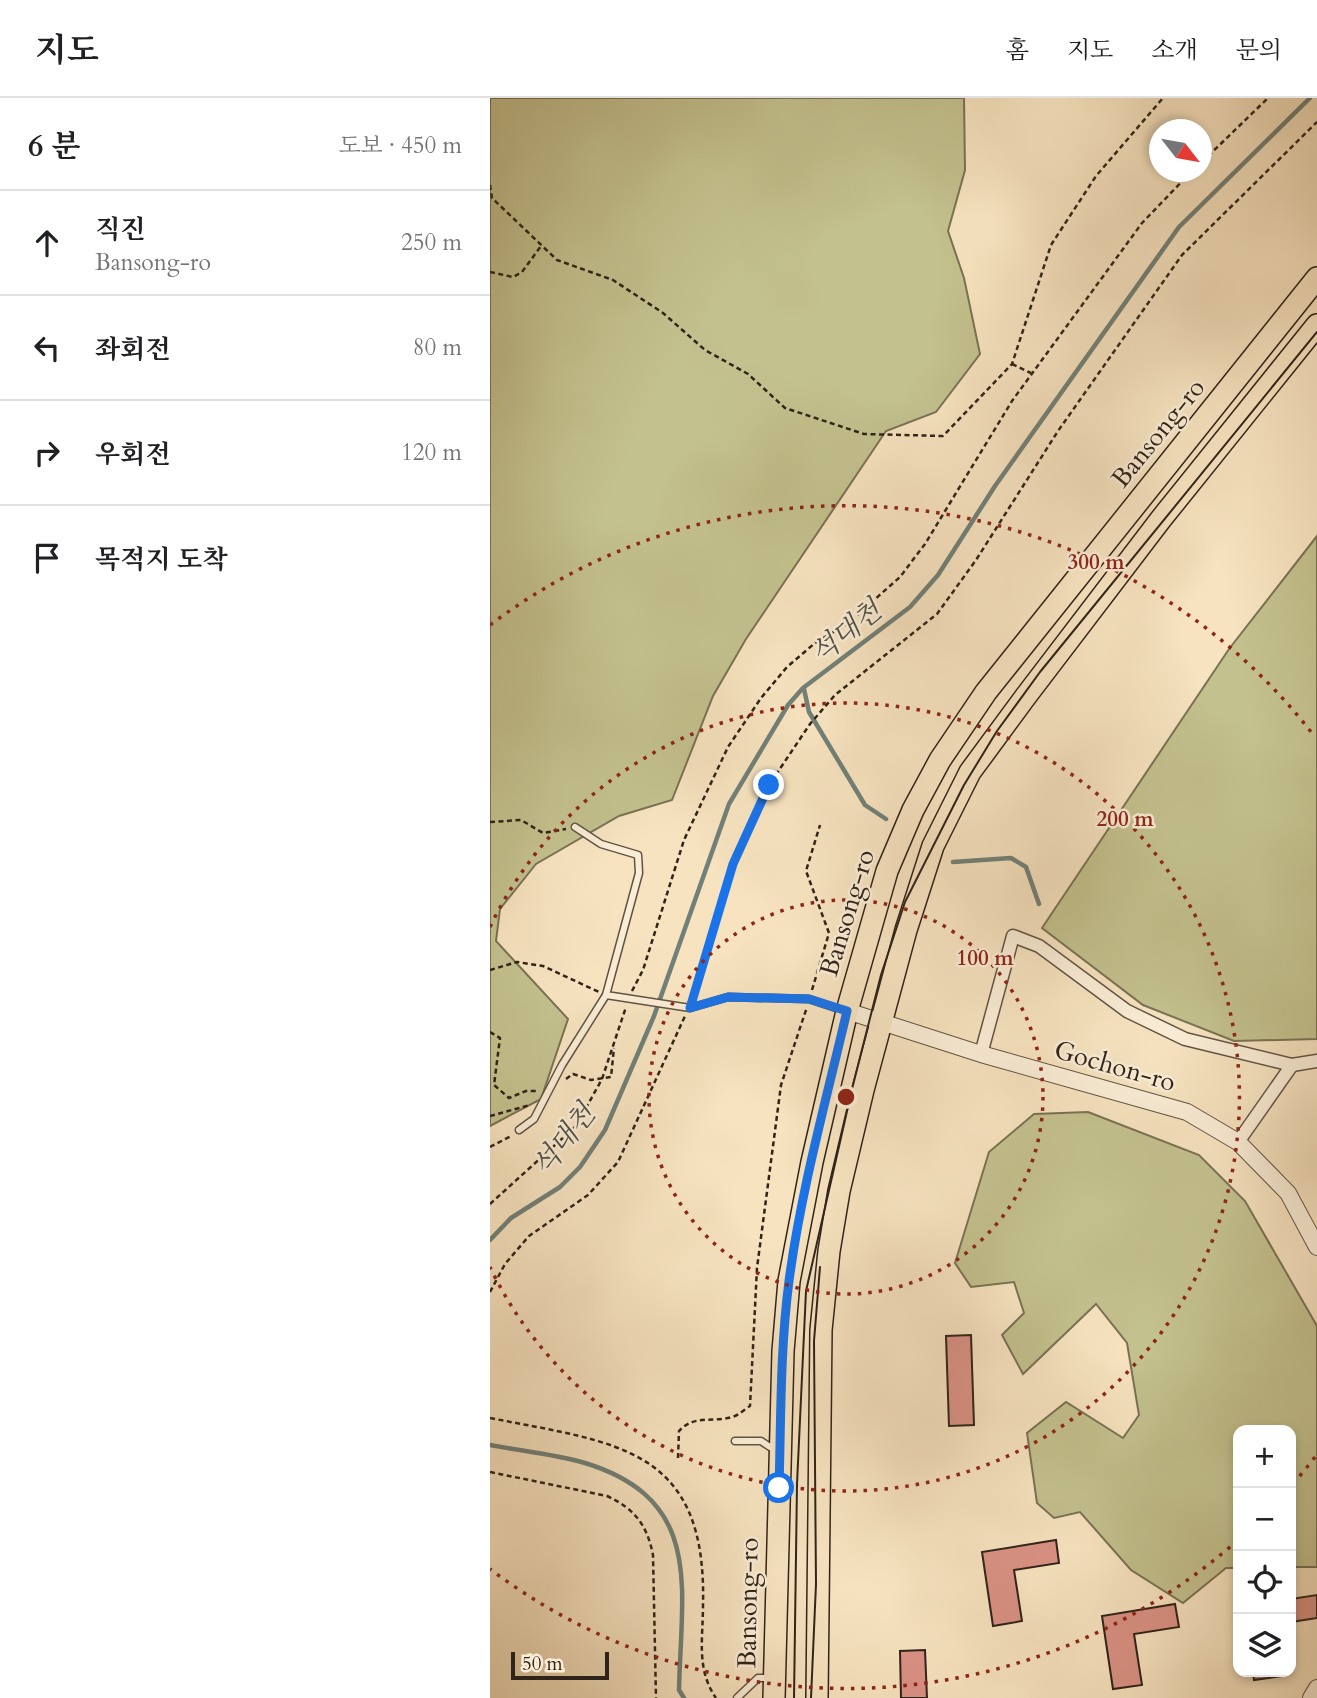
<!DOCTYPE html>
<html lang="ko">
<head>
<meta charset="utf-8">
<style>
  :root { --surface:#fff; --page:#f2f2f2; --text:#202124; --muted:#757577; --line:#e0e0e0 }
  body { margin:0; font-family:Cardo,"Noto Serif KR",serif; background:var(--page); color:var(--text) }
  .controls { position:absolute; right:21px; bottom:21px; display:grid; overflow:hidden; border-radius:14px; box-shadow:0 4px 10px #0003 }
  .controls button { width:63px; height:63px; display:grid; place-items:center; padding:0; border:0; border-bottom:2px solid var(--line); background:var(--surface); color:var(--text); font:35px sans-serif }
  .compass { position:absolute; left:659px; top:21px; width:63px; height:63px; border-radius:50%; background:var(--surface); box-shadow:0 4px 10px #0003; rotate:121deg }
  .scale { position:absolute; left:21px; bottom:18px; width:98px; box-sizing:border-box; padding-left:7px; border:4px solid #2f231a; border-top:0; font-size:19px; line-height:24px; white-space:nowrap; color:#2f231a; -webkit-text-stroke:5px #faedd6; paint-order:stroke }
  .stop { position:absolute; width:21px; height:21px; margin:-16px; border:5px solid #1a73e8; border-radius:50%; background:#fff }
  .stop.end { background:#1a73e8; border-color:#fff; box-shadow:0 2px 7px #0008 }
  .list { margin:0; padding:0; list-style:none }
  h2 { display:flex; justify-content:space-between; align-items:center; height:91px; margin:0; padding:0 28px; font-size:30px }
  h2 small { font-size:23px; font-weight:400; color:var(--muted) }
  .list li { display:grid; grid-template-columns:46px 1fr auto; gap:21px; align-items:center; box-sizing:border-box; height:105px; padding:0 28px; border-top:2px solid var(--line) }
  .list b { display:block; font-size:26px; white-space:nowrap }
  .list p { margin:0; font-size:23px; white-space:nowrap; color:var(--muted) }
  .list em { font-size:23px; font-style:normal; color:var(--muted) }
  .icon { flex:none; width:38px; height:38px; fill:none; stroke:currentColor; stroke-width:2; stroke-linecap:round; stroke-linejoin:round }
  .map { position:relative; flex:none; width:827px; height:1600px; overflow:hidden }
  header { display:flex; align-items:center; gap:42px; box-sizing:border-box; height:98px; padding:0 35px; background:var(--surface); border-bottom:2px solid var(--line) }
  header strong { font-size:33px }
  nav { display:flex; gap:38px; margin-inline-start:auto; font-size:24px }
  main { display:flex }
  aside { flex:1; background:var(--surface) }
  .map>svg:first-child { display:block }
</style>
</head>
<body>
<header>
<strong>지도</strong>
<nav><a>홈</a><a>지도</a><a>소개</a><a>문의</a></nav>
</header>
<main>
<aside>
<h2>6 분<small>도보 · 450 m</small></h2>
<ul class="list">
<li><svg class="icon" aria-label="ahead" viewBox="0 0 24 24"><path d="M12 20V5M6 11l6-6 6 6"/></svg><div><b>직진</b><p>Bansong-ro</p></div><em>250 m</em></li>
<li><svg class="icon" aria-label="left" viewBox="0 0 24 24"><path d="M17 20v-9H6M10 6l-5 5 5 5"/></svg><div><b>좌회전</b></div><em>80 m</em></li>
<li><svg class="icon" aria-label="right" viewBox="0 0 24 24"><path d="M7 20v-9h11M14 6l5 5-5 5"/></svg><div><b>우회전</b></div><em>120 m</em></li>
<li><svg class="icon" aria-label="arrive" viewBox="0 0 24 24"><path d="M6 21V4h12l-3 4 3 4H6"/></svg><div><b>목적지 도착</b></div></li>
</ul>
</aside>
<div class="map">
<svg width="827" height="1600" viewBox="0 0 827 1600">
  <rect width="100%" height="100%" fill="#f7e3c0"/>
  <filter id="stains"><feTurbulence type="fractalNoise" baseFrequency=".00286" numOctaves="4"/><feColorMatrix values="0 0 0 0 .2 0 0 0 0 .09 0 0 0 0 .02 0 0 0 .5 -.17"/></filter>
  <radialGradient id="worn" r=".72"><stop offset=".6" stop-color="#630" stop-opacity="0"/><stop offset="1" stop-color="#630" stop-opacity=".3"/></radialGradient>
  <g fill="#c3c18e" stroke="#797254" stroke-width="2">
    <polygon points="0,0 474,0 475,72 458,133 474,180 490,256 446,314 396,333 256,541 223,598 182,702 129,718 46,766 10,811 6,843 78,921 51,1001 0,1028"/>
    <polygon points="827,438 827,941 744,943 653,907 552,830 739,551"/>
    <polygon points="598,1014 709,1057 755,1103 827,1228 827,1469 801,1469 801,1332 748,1332 748,1470 736,1470 693,1505 641,1472 590,1414 564,1420 547,1405 537,1335 576,1304 633,1340 649,1317 637,1245 606,1206 533,1276 512,1237 534,1215 524,1184 481,1189 465,1165 499,1054 544,1016"/>
  </g>
  <g fill="none" stroke-linecap="round" stroke-linejoin="round">
    <g stroke="#718078" stroke-width="4.5">
      <polyline points="314,591 319,614 375,707 396,721"/>
      <polyline points="463,764 521,760 536,769 549,806"/>
      <polyline points="0,1142 21,1120 70,1089 90,1069 115,1032 164,918 239,706 298,607 313,590 420,509 448,477 505,388 689,129 820,0"/>
      <path d="M0,1347C31,1353 65,1356 95,1365C215,1402 191,1490 189,1592L194,1600"/>
    </g>
  </g>
  <g fill="#da9285" stroke="#2f231a" stroke-width="2">
    <polygon points="481,1237 484,1327 459,1328 456,1238"/>
    <polygon points="566,1442 569,1465 524,1472 532,1523 503,1528 492,1454"/>
    <polygon points="827,1497 827,1520 801,1524 801,1501"/>
    <polygon points="685,1506 689,1529 644,1536 652,1587 623,1591 612,1518"/>
    <polygon points="435,1552 437,1600 411,1600 410,1553"/>
    <polygon points="763,1574 793,1574 793,1578 764,1582"/>
  </g>
  <g fill="none" stroke-linecap="round" stroke-linejoin="round">
    <g stroke="#615344" stroke-width="9">
      <g id="service">
        <polyline points="85,729 111,746 148,757 149,775 116,897 200,910 238,899 319,901 355,913"/>
        <polyline points="29,1032 44,1021 72,967 116,897"/>
        <polyline points="245,1343 271,1343 286,1353"/>
        <polyline points="247,1600 268,1580 279,1580"/>
      </g>
    </g>
    <g stroke="#615344" stroke-width="15">
      <g id="minor">
        <polyline points="491,956 523,838 549,848 637,913 695,941 802,967 827,963"/>
        <polyline points="748,1044 802,967"/>
      </g>
    </g>
    <g stroke="#615344" stroke-width="18">
      <g id="tertiary">
        <polyline points="357,913 491,956 697,1014 748,1044 798,1095 827,1149"/>
        <polyline points="821,1600 827,1590"/>
      </g>
    </g>
    <g stroke="#2f231a" stroke-width="24">
      <g id="primary">
        <polyline points="284,1600 293,1253 299,1183 322,1064 357,913 397,773 423,712 450,662 496,594 827,180"/>
        <polyline points="327,1600 331,1232 339,1153 349,1093 373,992 416,832 443,748 480,674 536,598 671,421 827,227"/>
      </g>
    </g>
    <g stroke="#2f231a" stroke-width="2.5" stroke-dasharray="5 3.5" stroke-linecap="butt">
      <polyline points="712,64 778,0"/>
      <polyline points="0,87 2,100 67,162 123,182 173,215 215,252 258,276 295,310 374,336 453,338 522,266 561,147 606,78 673,0"/>
      <polyline points="0,174 23,179 32,174 51,148"/>
      <polyline points="522,266 541,275"/>
      <polyline points="0,724 31,722 53,735 76,731"/>
      <polyline points="0,872 27,864 53,868 109,894"/>
      <polyline points="322,892 339,835 316,773 330,727"/>
      <polyline points="142,893 153,872 194,742 238,649 271,600 297,569 325,545 357,526 410,479 435,446 522,303 652,125 701,74"/>
      <polyline points="202,899 254,739 279,687 320,626 345,597 447,516 486,462 568,333 692,157 827,24"/>
      <polyline points="0,934 10,940 4,987 19,1000 36,993 48,993"/>
      <polyline points="76,981 83,976 101,982 121,979 124,950"/>
      <polyline points="0,1018 40,1007"/>
      <polyline points="0,1049 21,1038"/>
      <polyline points="0,1106 86,1028 112,981 136,909"/>
      <polyline points="0,1194 15,1166 39,1138 98,1097 128,1064 195,918"/>
      <path d="M0,1320C127,1345 217,1349 213,1507C213,1541 206,1571 226,1600"/>
      <path d="M188,1360L189,1333C206,1315 224,1326 245,1318C250,1316 255,1311 260,1308L267,1170L291,987L317,909"/>
      <path d="M0,1374L117,1398C145,1411 157,1427 163,1457L166,1600"/>
    </g>
    <use href="#service" stroke="#faedd6" stroke-width="6"/>
    <use href="#minor" stroke="#faedd6" stroke-width="12"/>
    <use href="#tertiary" stroke="#faedd6" stroke-width="16"/>
    <use href="#primary" stroke="#f7e3c0" stroke-width="21"/>
    <g stroke="#2f231a" stroke-width="2">
      <polyline points="304,1600 307,1386 316,1193 363,987 391,877 415,804 474,687 507,633 550,574 827,234"/>
      <polyline points="321,1600 326,1486 324,1243 330,1169"/>
    </g>
  </g>
  <g fill="none" stroke-linecap="round" stroke-linejoin="round">
    <path stroke="#1a73e8" stroke-width="9" d="M279,687L243,766L200,910L238,899L319,901L357,913C336,1003 311,1092 299,1183C290,1252 291,1322 289,1390"/>
  </g>
  <g fill="none" stroke="#8f2418" stroke-width="3.5" stroke-dasharray="3.5 7">
    <circle cx="356" cy="999" r="197"/>
    <path d="M0 829A394 394 0 1 1 0 1169"/>
    <path d="M825 1359A591 591 0 0 1 802 1387M748 1442A591 591 0 0 1 0 1471M0 527A591 591 0 0 1 825 639"/>
  </g>
  <g text-anchor="middle" dominant-baseline="central" stroke-width="5" stroke-linejoin="round" paint-order="stroke">
    <g font-size="26" fill="#2f231a" stroke="#faedd6">
      <text transform="translate(668 335) rotate(-51)">Bansong-ro</text>
      <text transform="translate(357 815) rotate(-73)">Bansong-ro</text>
      <text transform="translate(625 968) rotate(16)">Gochon-ro</text>
      <text transform="translate(258 1505) rotate(-89)">Bansong-ro</text>
    </g>
    <g font-size="28" font-style="italic" fill="#505249" stroke="#faedd6">
      <text transform="translate(356 534) rotate(-39)">석대천</text>
      <text transform="translate(74 1042) rotate(-52)">석대천</text>
    </g>
  </g>
  <circle cx="356" cy="999" r="10" fill="#8f2418" stroke="#faedd6" stroke-width="3.5"/>
  <g font-size="21" text-anchor="middle" font-weight="bold" fill="#8f2418" stroke="#faedd6" stroke-width="5" stroke-linejoin="round" paint-order="stroke">
    <text x="606" y="471">300 m</text>
    <text x="635" y="728">200 m</text>
    <text x="495" y="867">100 m</text>
  </g>
  <rect width="100%" height="100%" filter="url(#stains)"/>
  <rect width="100%" height="100%" fill="url(#worn)"/>
</svg>
<div class="controls">
<button>+</button>
<button>−</button>
<button><svg class="icon" aria-label="locate" viewBox="0 0 24 24"><circle cx="12" cy="12" r="6"/><path d="M12 2v4M12 18v4M2 12h4M18 12h4"/></svg></button>
<button><svg class="icon" aria-label="layers" viewBox="0 0 24 24"><path d="M12 4l9 5-9 5-9-5zM3 14l9 5 9-5"/></svg></button>
</div>
<svg class="compass" viewBox="-18 -18 36 36"><path d="M0-13l5 13h-10z" fill="#e53935"/><path d="M0 13l5-13h-10z" fill="#757577"/></svg>
<div class="scale">50 m</div>
<div class="stop" style="left:289px;top:1390px"></div>
<div class="stop end" style="left:279px;top:687px"></div>
</div>
</main>
</body>
</html>
